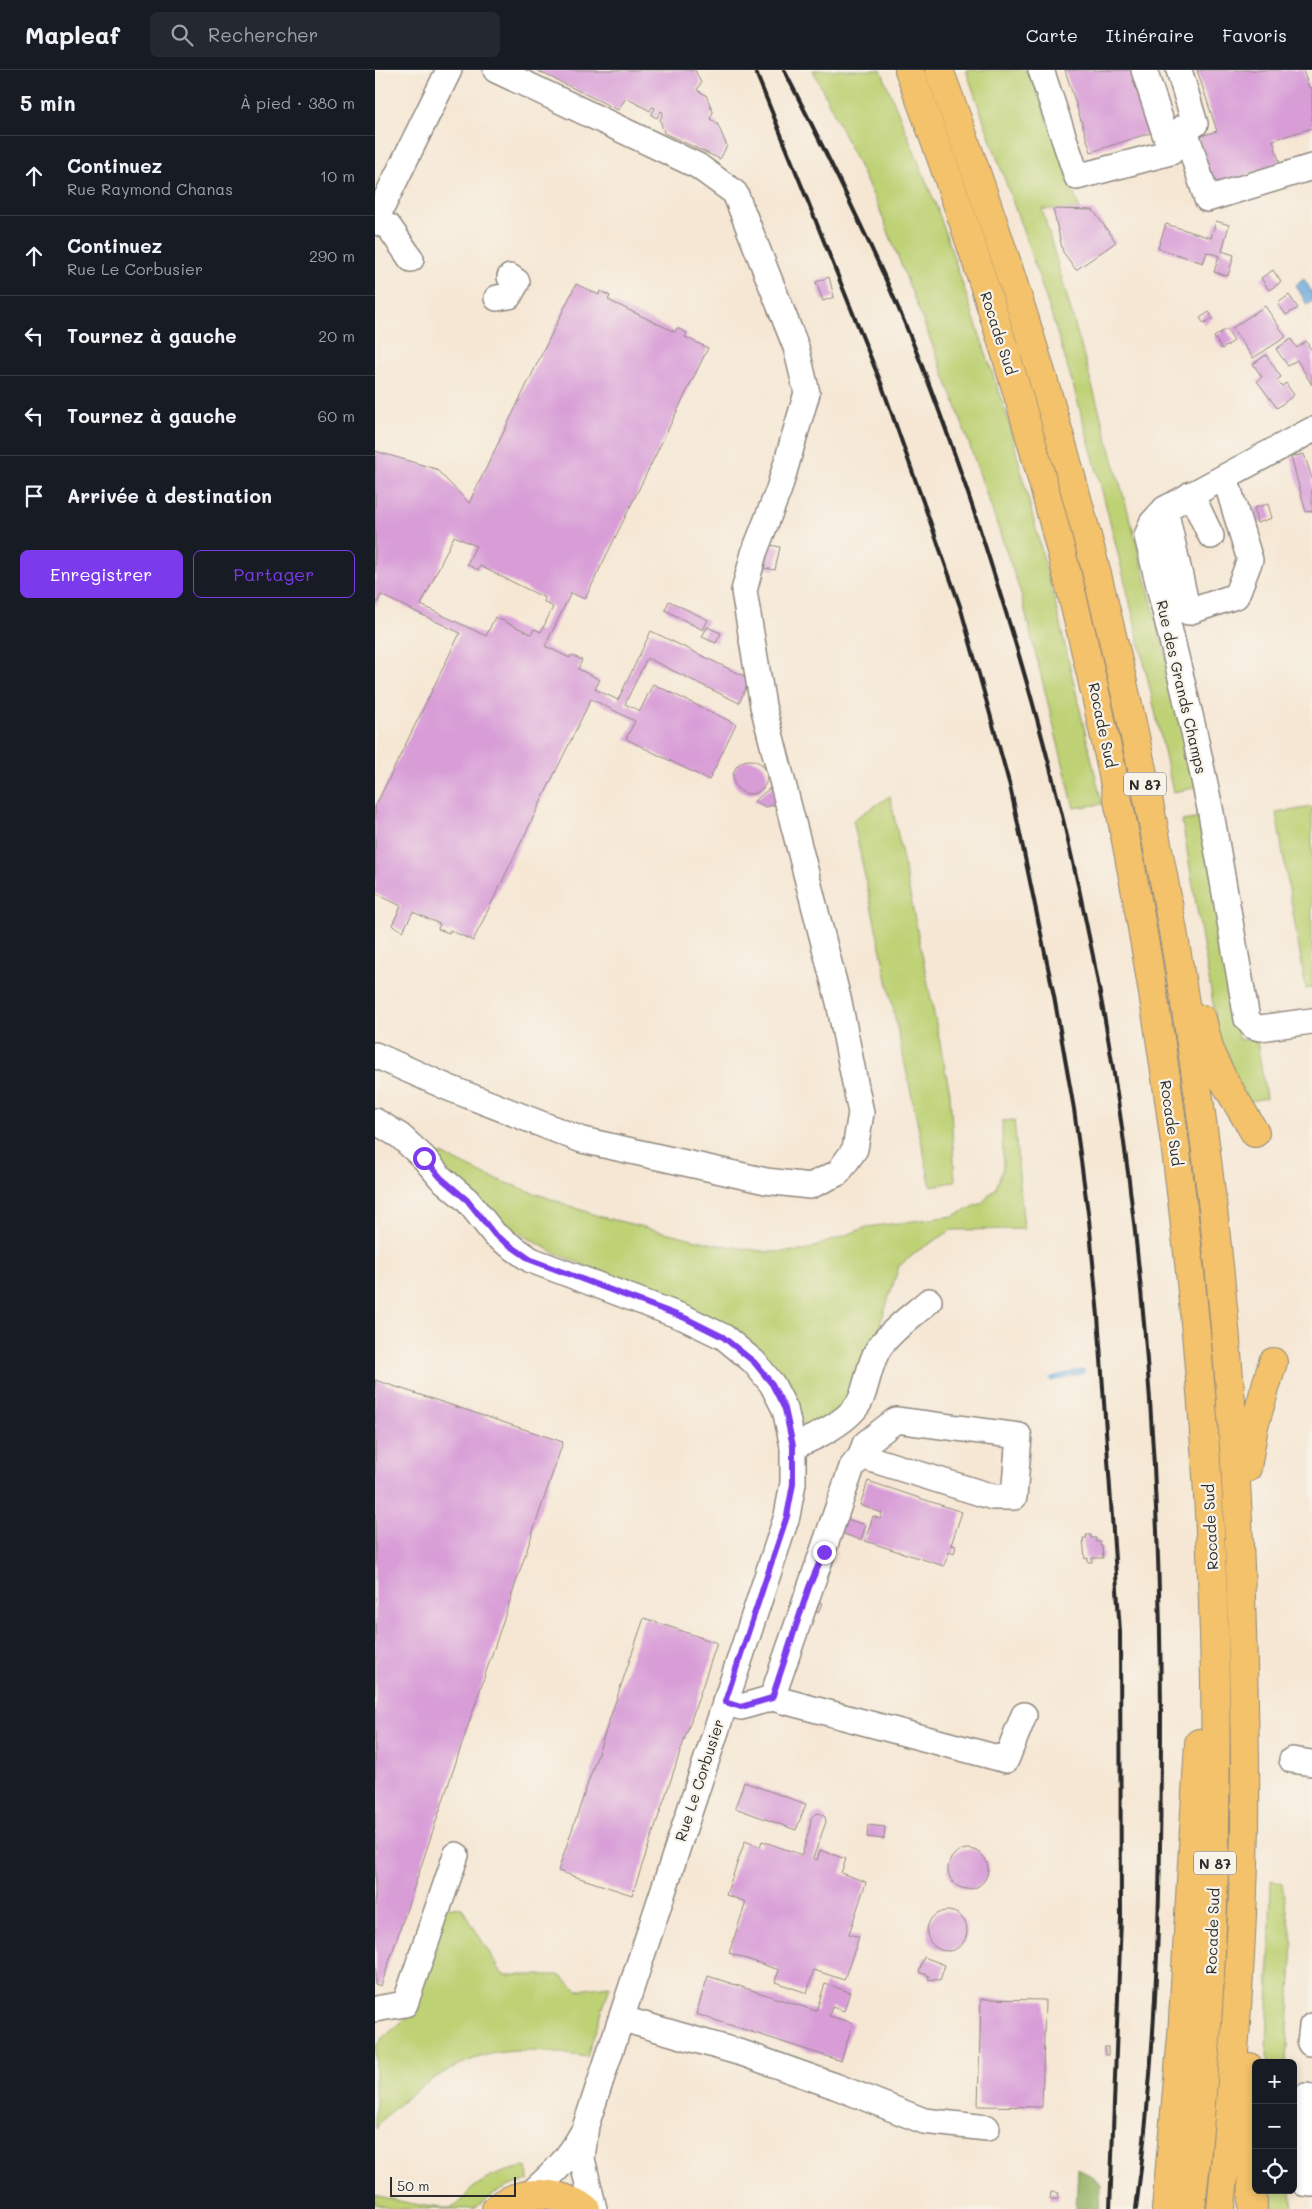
<!DOCTYPE html>
<html lang="fr">
<head>
<meta charset="utf-8">
<style>
  :root { --surface:#171b24; --page:#242831; --text:#f1f3f6; --muted:#9ea1a6; --line:#363941; --accent:#7c3aed }
  body { margin:0; font-family:Mali,sans-serif; background:var(--page); color:var(--text) }
  .controls { position:absolute; right:15px; bottom:15px; display:grid; overflow:hidden; border-radius:8px; box-shadow:0 2px 8px #0003 }
  .controls button { width:45px; height:45px; display:grid; place-items:center; padding:0; border:0; border-bottom:1px solid var(--line); background:var(--surface); color:var(--text); font:25px sans-serif }
  .scale { position:absolute; left:15px; bottom:12px; width:126px; box-sizing:border-box; padding-left:5px; border:2px solid #2b2b2b; border-top:0; font-size:14px; line-height:18px; white-space:nowrap; color:#2b2b2b; -webkit-text-stroke:4px #f7f3e8; paint-order:stroke }
  .stop { position:absolute; width:15px; height:15px; margin:-11px; border:4px solid #7c3aed; border-radius:50%; background:#fff }
  .stop.end { background:#7c3aed; border-color:#fff; box-shadow:0 1px 5px #0008 }
  .list { margin:0; padding:0; list-style:none }
  h2 { display:flex; justify-content:space-between; align-items:center; height:65px; margin:0; padding:0 20px; font-size:21px }
  h2 small { font-size:16px; font-weight:400; color:var(--muted) }
  .list li { display:grid; grid-template-columns:32px 1fr auto; gap:15px; align-items:center; box-sizing:border-box; height:80px; padding:0 20px; border-top:1px solid var(--line) }
  .list b { display:block; font-size:19px; white-space:nowrap }
  .list p { margin:0; font-size:16px; white-space:nowrap; color:var(--muted) }
  .list em { font-size:16px; font-style:normal; color:var(--muted) }
  .actions { display:flex; gap:10px; padding:15px 20px }
  .actions a { flex:1; padding:11px 0; border:1px solid var(--accent); border-radius:8px; text-align:center; font-size:18px; color:var(--accent) }
  .actions .main { background:var(--accent); color:#fff }
  .icon { flex:none; width:28px; height:28px; fill:none; stroke:currentColor; stroke-width:2; stroke-linecap:round; stroke-linejoin:round }
  .map { position:relative; flex:none; width:937px; height:2139px; overflow:hidden }
  header { display:flex; align-items:center; gap:30px; box-sizing:border-box; height:70px; padding:0 25px; background:var(--surface); border-bottom:1px solid var(--line) }
  header strong { font-size:24px }
  nav { display:flex; gap:28px; margin-inline-start:auto; font-size:18px }
  .search { width:350px; height:45px; background:var(--page); display:flex; align-items:center; gap:12px; box-sizing:border-box; padding:0 18px; border-radius:8px; color:var(--muted); font-size:19px }
  main { display:flex }
  aside { flex:1; background:var(--surface) }
  .map>svg:first-child { display:block }
</style>
</head>
<body>
<header>
<strong>Mapleaf</strong>
<div class="search"><svg class="icon" aria-label="search" viewBox="0 0 24 24"><circle cx="10" cy="10" r="6"/><path d="M15 15l6 6"/></svg>Rechercher</div>
<nav><a>Carte</a><a>Itinéraire</a><a>Favoris</a></nav>
</header>
<main>
<aside>
<h2>5 min<small>À pied · 380 m</small></h2>
<ul class="list">
<li><svg class="icon" aria-label="ahead" viewBox="0 0 24 24"><path d="M12 20V5M6 11l6-6 6 6"/></svg><div><b>Continuez</b><p>Rue Raymond Chanas</p></div><em>10 m</em></li>
<li><svg class="icon" aria-label="ahead" viewBox="0 0 24 24"><path d="M12 20V5M6 11l6-6 6 6"/></svg><div><b>Continuez</b><p>Rue Le Corbusier</p></div><em>290 m</em></li>
<li><svg class="icon" aria-label="left" viewBox="0 0 24 24"><path d="M17 20v-9H6M10 6l-5 5 5 5"/></svg><div><b>Tournez à gauche</b></div><em>20 m</em></li>
<li><svg class="icon" aria-label="left" viewBox="0 0 24 24"><path d="M17 20v-9H6M10 6l-5 5 5 5"/></svg><div><b>Tournez à gauche</b></div><em>60 m</em></li>
<li><svg class="icon" aria-label="arrive" viewBox="0 0 24 24"><path d="M6 21V4h12l-3 4 3 4H6"/></svg><div><b>Arrivée à destination</b></div></li>
</ul>
<div class="actions"><a class="main">Enregistrer</a><a>Partager</a></div>
</aside>
<div class="map">
<svg width="937" height="2139" viewBox="0 0 937 2139">
  <rect width="100%" height="100%" fill="#f7f3e8"/>
  <filter id="ink" filterUnits="userSpaceOnUse"><feTurbulence type="fractalNoise" baseFrequency=".02" numOctaves="2"/><feDisplacementMap in="SourceGraphic" scale="10" xChannelSelector="R" yChannelSelector="G"/><feConvolveMatrix kernelMatrix="1 2 1 2 8 2 1 2 1" color-interpolation-filters="sRGB"/></filter>
  <filter id="wash" filterUnits="userSpaceOnUse"><feTurbulence type="fractalNoise" baseFrequency=".0096" numOctaves="4" result="noise"/><feDisplacementMap in="SourceGraphic" scale="20" xChannelSelector="R" yChannelSelector="G"/><feGaussianBlur stdDeviation="1.12" result="paint"/><feColorMatrix in="noise" values="0 0 0 0 0 0 0 0 0 0 0 0 0 0 0 0 0 1.4 0 .05"/><feComposite in="paint" operator="in"/></filter>
  <g filter="url(#wash)">
    <rect width="100%" height="100%" fill="#f6e7d4"/>
    <g fill="#bed175" stroke="#747e50">
      <polygon points="438,0 506,0 562,138 632,346 681,537 727,734 699,738 645,521 580,333 504,138"/>
      <path d="M591,0H654L705,140L667,139L759,463L824,717L798,722C768,586 737,449 698,315C667,208 627,104 591,0Z"/>
      <polygon points="515,726 575,1023 580,1111 556,1117 478,750"/>
      <polygon points="937,737 937,918 931,919 901,743"/>
      <polygon points="826,748 854,891 863,969 882,971 891,1028 870,1032 844,984 840,945 807,751"/>
      <polygon points="639,1050 649,1159 577,1160 544,1180 524,1196 489,1304 457,1347 436,1360 423,1350 332,1246 182,1184 139,1160 59,1090 67,1084 110,1105 223,1146 339,1174 393,1182 429,1181 492,1157 578,1146 607,1133 621,1118 628,1098 627,1051"/>
      <polygon points="896,1810 907,1814 918,1872 911,1993 892,1993"/>
      <path d="M70,1837L87,1838L128,1905H184L203,1920L235,1916L212,1987C184,1983 156,1979 128,1982C83,1987 28,2024 0,2059V1975L36,1944Z"/>
      <path d="M152,2097L153,2111C126,2117 120,2123 99,2139H16L0,2134V2125C18,2130 58,2139 75,2138C86,2135 91,2124 98,2118C113,2106 134,2099 152,2097Z"/>
      <polygon points="891,2120 916,2120 918,2139 891,2139"/>
    </g>
    <polygon fill="#96b366" stroke="#606f48" points="703,2098 726,2114 724,2139 701,2139"/>
    <polygon fill="#6ba7dc" stroke="#4b6984" points="929,209 937,222 937,232 932,235 921,215"/>
    <g fill="none" stroke-linecap="round" stroke-linejoin="round">
      <polyline stroke="#6ba7dc" stroke-width="5" points="677,1309 707,1301"/>
    </g>
    <g id="blocks">
      <g fill="#d89cd7" fill-rule="evenodd">
        <polygon points="161,0 320,0 326,13 322,20 331,25 338,42 335,49 342,53 352,76 345,89 289,63 285,50 288,42 286,41 282,48 276,45 280,38 277,37 275,41 251,28 243,40"/>
        <polygon points="690,0 764,0 784,60 716,82"/>
        <polygon points="822,0 928,0 934,18 937,18 937,58 898,70 905,94 838,116 823,67 842,61"/>
        <polygon points="678,139 718,140 741,172 701,200 688,182"/>
        <polygon points="841,151 854,155 847,181 859,185 853,206 839,202 844,186 832,182 828,193 783,178 791,154 836,168"/>
        <polygon points="898,200 906,212 894,220 886,208"/>
        <polygon points="454,207 459,227 448,231 441,212"/>
        <path d="M201,214L224,225L225,221L235,226L233,230L300,262L302,258L312,263L310,267L333,278L210,529L196,523L170,576L195,588L196,585L207,590L203,599L225,610L220,619L243,630L276,561L375,609L364,633L272,588L250,634L265,641L278,614L361,654L334,710L251,669L260,651L216,629L98,871L75,860L74,863L63,859L65,854L38,842L28,861L17,855L26,836L0,823V737L85,563L6,525L0,537V381L61,399L94,433ZM79,466L101,476L92,494L103,500L105,496L170,528L169,532L178,537L166,562L159,559L156,564L120,547L111,566L46,535Z"/>
        <polygon points="914,225 923,238 911,245 903,233"/>
        <polygon points="890,236 911,267 878,288 857,258"/>
        <polygon points="834,242 838,248 829,254 825,248"/>
        <polygon points="851,259 859,271 847,279 839,267"/>
        <polygon points="916,269 922,278 931,271 937,281 937,315 922,290 913,296 901,279"/>
        <polygon points="891,285 906,307 902,310 907,316 911,313 919,325 902,338 882,311 887,307 878,294"/>
        <polygon points="929,384 937,408 937,441 931,442 916,387"/>
        <polygon points="893,434 897,448 882,453 879,438"/>
        <polygon points="395,475 405,477 400,500 389,498"/>
        <polygon points="294,531 333,550 328,560 290,540"/>
        <polygon points="332,557 346,563 341,573 327,567"/>
        <circle cx="375" cy="707" r="17"/>
        <polygon points="399,715 400,733 398,735 391,737 379,731"/>
        <polygon points="0,1310 188,1372 6,1916 0,1914"/>
        <polygon points="493,1411 587,1442 576,1475 581,1476 579,1484 574,1482 569,1496 490,1471 498,1446 505,1449 507,1443 485,1435"/>
        <polygon points="468,1448 491,1455 486,1470 463,1462"/>
        <polygon points="711,1465 716,1465 716,1468 721,1468 721,1472 725,1471 725,1476 727,1476 728,1488 717,1488 717,1492 713,1492 713,1488 710,1489 708,1468 712,1468"/>
        <polygon points="441,1531 447,1533 443,1543 437,1541"/>
        <polygon points="269,1548 342,1573 257,1825 183,1801"/>
        <polygon points="369,1712 431,1734 421,1760 360,1738"/>
        <polygon points="445,1743 450,1747 451,1752 438,1788 442,1790 445,1780 471,1789 466,1803 491,1812 474,1864 484,1867 469,1910 439,1900 432,1923 400,1912 404,1900 354,1883 371,1832 351,1825 370,1771 385,1777 387,1771 427,1785 435,1757 436,1748 440,1744"/>
        <polygon points="493,1755 510,1757 509,1769 492,1767"/>
        <circle cx="593" cy="1799" r="20"/>
        <circle cx="572" cy="1861" r="20"/>
        <polygon points="549,1887 570,1895 565,1910 553,1909 554,1906 544,1902"/>
        <polygon points="333,1906 441,1941 450,1914 475,1922 469,1941 457,1937 454,1946 478,1953 466,1991 321,1944"/>
        <polygon points="606,1929 670,1930 667,2037 603,2036"/>
        <rect x="730" y="1977" width="3" height="8"/>
        <polygon points="676,2122 684,2123 683,2129 675,2129"/>
      </g>
    </g>
  </g>
  <g filter="url(#ink)">
    <use href="#blocks" fill-opacity="0" stroke="#908980" stroke-width="1"/>
    <g fill="none" stroke-linecap="round" stroke-linejoin="round">
      <g stroke="#908980" stroke-width="28">
        <g id="minor">
          <polyline points="666,0 702,107 796,82 769,0"/>
          <polyline points="804,0 820,54 809,57 832,129 937,97"/>
          <polyline points="0,151 74,0"/>
          <polyline points="0,151 14,157 36,189"/>
          <polyline points="122,228 134,226 142,212 135,207"/>
          <polyline points="937,360 790,439 777,453 772,466 819,662 836,743 872,949 878,956 885,958 937,951"/>
          <polyline points="816,424 836,466"/>
          <polyline points="790,439 813,542 861,526 875,490 850,407"/>
          <polyline points="0,985 74,1018 207,1070 391,1111 435,1116 463,1103 480,1079 486,1043 464,932 388,636 369,521 379,483 404,419 432,323 421,277 360,123 323,96 121,0"/>
          <polyline points="0,1051 25,1066 49,1088 66,1108 92,1130 120,1165 156,1190 310,1248 349,1267 379,1292 397,1314 410,1339 418,1376 418,1413 412,1446 211,2055 207,2089 219,2139"/>
          <path d="M418,1376C438,1369 477,1350 486,1329C493,1312 495,1289 506,1275C519,1258 538,1245 554,1231"/>
          <polyline points="397,1628 631,1690 649,1645"/>
          <polyline points="350,1632 366,1637 397,1628 477,1397 486,1386 618,1427 639,1427 644,1366 521,1350 490,1374 486,1386"/>
          <polyline points="917,1690 937,1693"/>
          <polyline points="0,1939 30,1934 81,1785"/>
          <polyline points="248,1949 370,1984 460,2016 549,2051 612,2058"/>
          <polyline points="935,1973 937,1956"/>
          <polyline points="931,2026 929,2113 937,2114"/>
          <path d="M154,2125C179,2103 192,2091 208,2062"/>
        </g>
      </g>
      <g stroke="#908980" stroke-width="30">
        <path id="major" d="M121,2139C147,2117 184,2121 211,2139"/>
      </g>
      <g stroke="#908980" stroke-width="30">
        <g id="highway">
          <path d="M534,0C666,349 753,711 801,1081C846,1432 855,1787 816,2139"/>
          <path d="M564,0C751,498 854,1028 867,1560C869,1626 871,1692 870,1757C867,1885 858,2012 846,2139"/>
          <polyline points="827,949 836,985 848,1009 880,1063"/>
          <polyline points="872,1398 879,1356 898,1292"/>
          <polyline points="874,1997 878,2139"/>
          <polyline points="791,2139 807,1966 824,1673"/>
        </g>
      </g>
      <use href="#minor" stroke="#fff" stroke-width="25"/>
      <use href="#major" stroke="#f3c26a" stroke-width="28"/>
      <use href="#highway" stroke="#f3c26a" stroke-width="28"/>
      <g stroke="#2b2b2b" stroke-width="4">
        <polyline points="380,0 506,313 585,536 635,716 679,926 699,1039 714,1150 723,1246 745,1562 746,1849 735,2139"/>
        <path d="M409,0C451,82 492,164 528,249C565,337 596,429 624,520C674,678 713,840 739,1004C772,1214 785,1429 786,1643C786,1808 783,1974 761,2139"/>
      </g>
    </g>
  </g>
  <g fill="none" stroke-linecap="round" stroke-linejoin="round" filter="url(#ink)">
    <polyline stroke="#7c3aed" stroke-width="6" points="49,1088 66,1108 92,1130 120,1165 156,1190 310,1248 348,1267 379,1292 397,1314 410,1339 418,1376 418,1414 412,1446 350,1632 366,1637 397,1628 434,1517 449,1482"/>
  </g>
  <g text-anchor="middle" dominant-baseline="central" stroke-width="4.5" stroke-linejoin="round" paint-order="stroke">
    <g fill="#f7f3e8" stroke="#686764" stroke-width="1">
      <rect x="749" y="702.5" width="42" height="23" rx="4"/>
      <rect x="819" y="1781.5" width="42" height="23" rx="4"/>
    </g>
    <g font-size="14" font-weight="bold" fill="#2b2b2b">
      <text x="770" y="714">N 87</text>
      <text x="840" y="1793">N 87</text>
    </g>
    <g font-size="15" fill="#2b2b2b" stroke="#f7f3e8">
      <text transform="translate(624 263) rotate(72)">Rocade Sud</text>
      <text transform="translate(807 617) rotate(77)">Rue des Grands Champs</text>
      <text transform="translate(728 655) rotate(78)">Rocade Sud</text>
      <text transform="translate(797 1053) rotate(82)">Rocade Sud</text>
      <text transform="translate(835 1457) rotate(-93)">Rocade Sud</text>
      <text transform="translate(324 1710) rotate(-72)">Rue Le Corbusier</text>
      <text transform="translate(837 1861) rotate(-88)">Rocade Sud</text>
    </g>
  </g>
</svg>
<div class="controls">
<button>+</button>
<button>−</button>
<button><svg class="icon" aria-label="locate" viewBox="0 0 24 24"><circle cx="12" cy="12" r="6"/><path d="M12 2v4M12 18v4M2 12h4M18 12h4"/></svg></button>
</div>
<div class="scale">50 m</div>
<div class="stop" style="left:49px;top:1088px"></div>
<div class="stop end" style="left:449px;top:1482px"></div>
</div>
</main>
</body>
</html>
